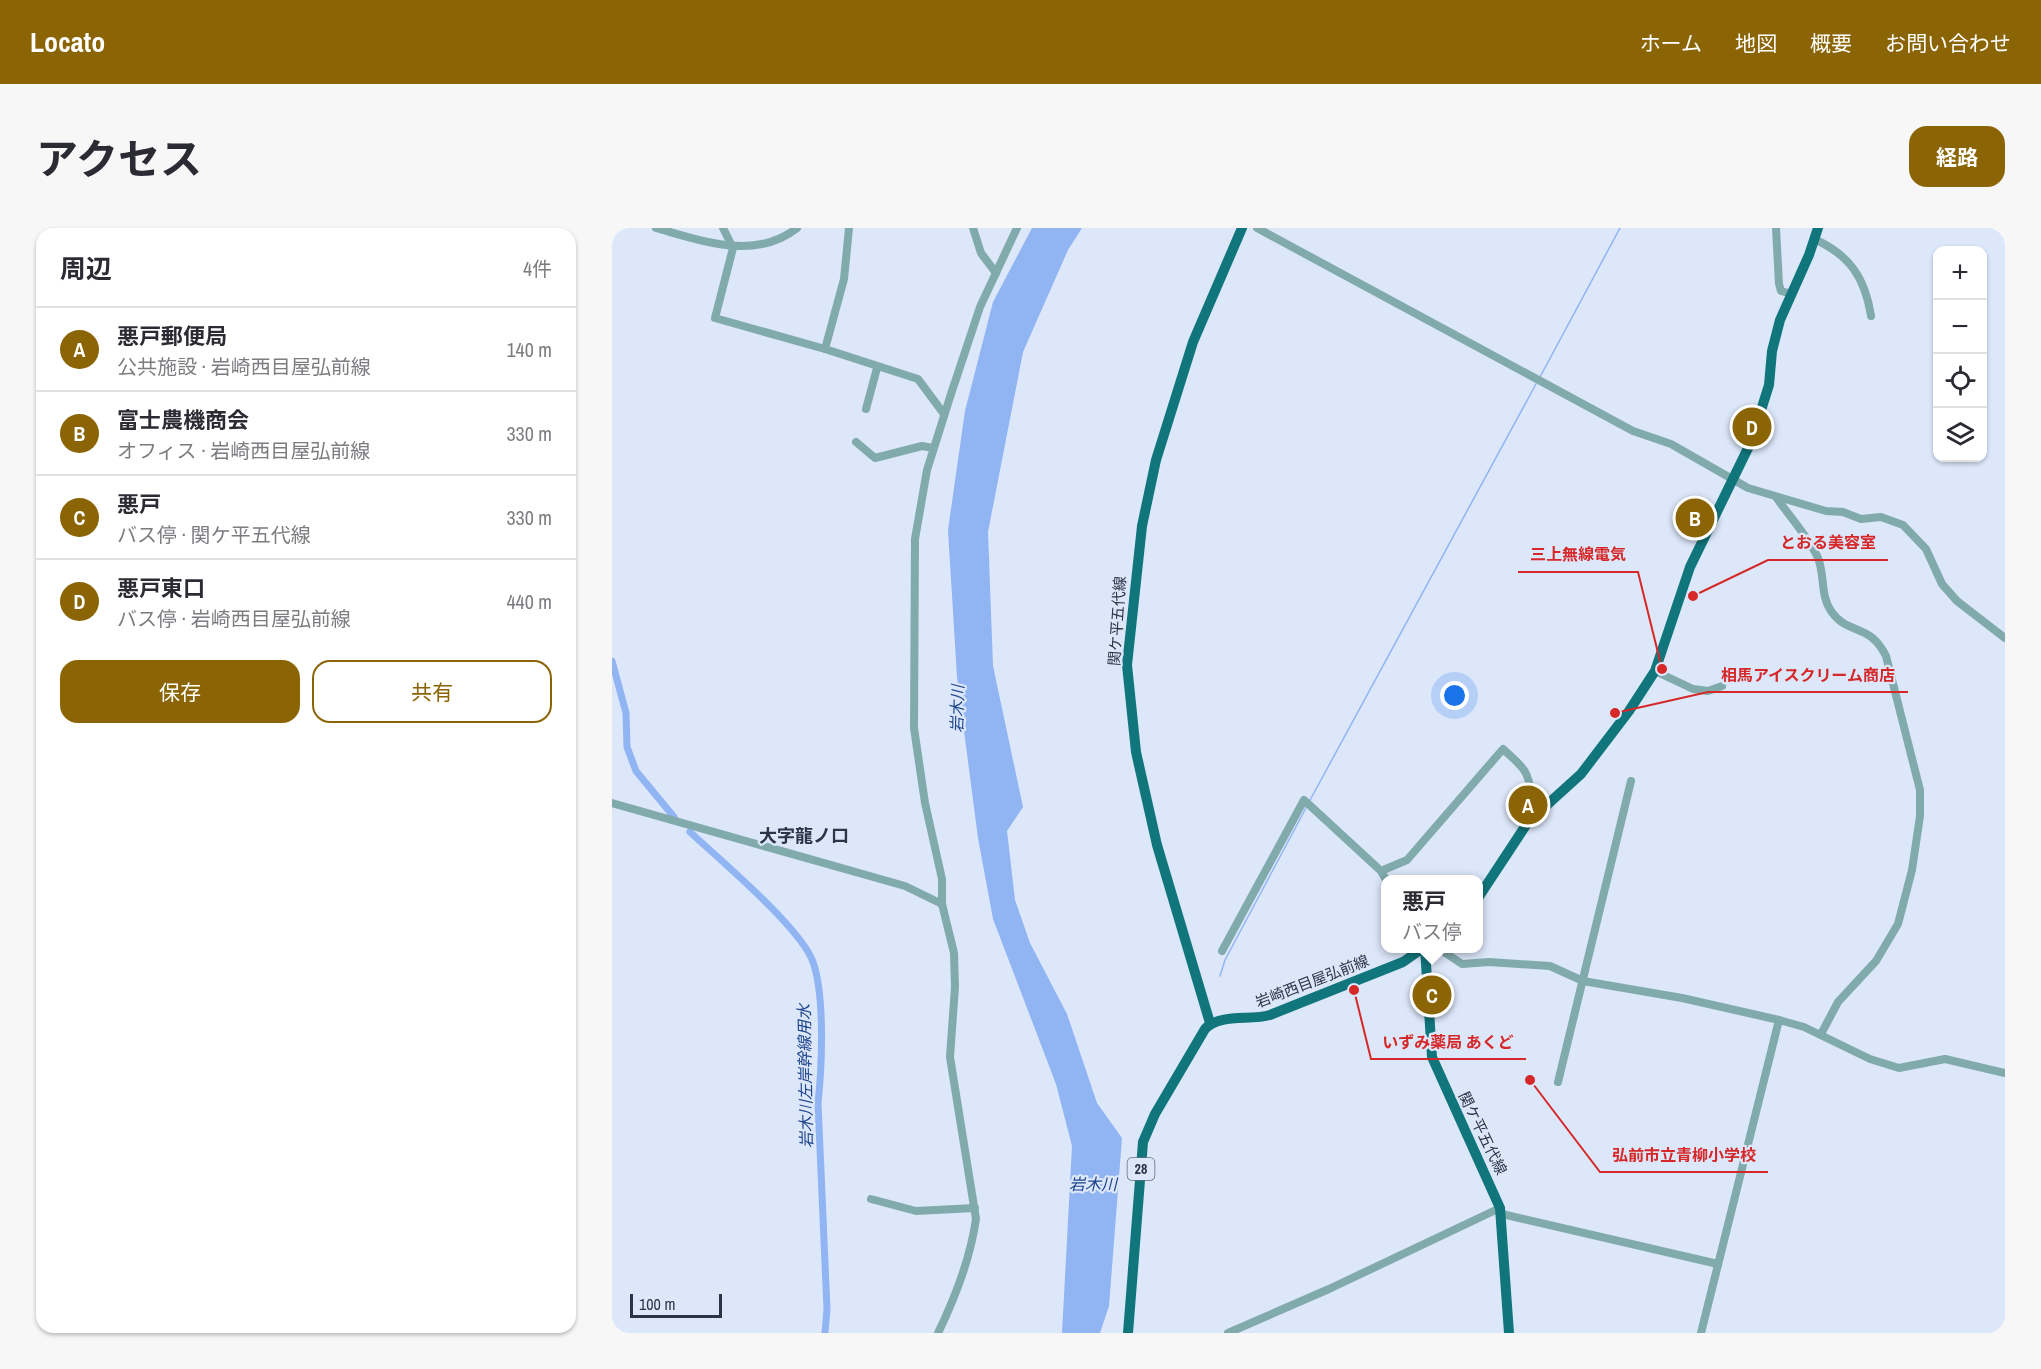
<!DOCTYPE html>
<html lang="ja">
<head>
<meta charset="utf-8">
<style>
  :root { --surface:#fff; --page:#f7f7f7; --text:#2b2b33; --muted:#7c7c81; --line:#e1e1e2; --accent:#8b6505 }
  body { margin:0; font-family:"Archivo Narrow","Noto Sans JP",sans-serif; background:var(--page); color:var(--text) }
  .controls { position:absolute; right:18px; top:18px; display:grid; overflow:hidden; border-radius:12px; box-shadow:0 2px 4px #0004 }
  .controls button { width:54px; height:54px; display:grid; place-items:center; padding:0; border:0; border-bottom:2px solid var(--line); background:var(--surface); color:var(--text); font:30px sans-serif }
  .scale { position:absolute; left:18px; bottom:15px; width:92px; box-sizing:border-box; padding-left:6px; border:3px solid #2b3547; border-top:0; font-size:16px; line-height:21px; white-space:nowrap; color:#2b3547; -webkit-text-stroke:4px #dce7fa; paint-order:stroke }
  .you { position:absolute; left:843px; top:468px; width:21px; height:21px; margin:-15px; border:4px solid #fff; border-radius:50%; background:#1a73e8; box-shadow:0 0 0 9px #1a73e833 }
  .badge { display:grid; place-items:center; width:39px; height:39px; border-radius:50%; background:var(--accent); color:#fff; font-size:20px; font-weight:700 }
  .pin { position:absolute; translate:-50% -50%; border:3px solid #fff; box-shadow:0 2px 6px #0006 }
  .popup { position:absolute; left:769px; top:647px; width:102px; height:78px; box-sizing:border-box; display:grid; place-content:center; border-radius:12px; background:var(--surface); filter:drop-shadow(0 2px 4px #0005); font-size:20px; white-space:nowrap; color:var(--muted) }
  .popup b { font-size:22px; color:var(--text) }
  .popup::after { content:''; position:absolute; left:50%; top:100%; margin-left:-12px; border:12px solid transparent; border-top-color:var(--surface) }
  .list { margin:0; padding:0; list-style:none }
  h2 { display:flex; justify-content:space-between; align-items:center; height:78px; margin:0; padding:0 24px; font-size:26px }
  h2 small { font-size:20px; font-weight:400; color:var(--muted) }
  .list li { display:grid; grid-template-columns:39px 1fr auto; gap:18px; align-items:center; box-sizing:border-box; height:84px; padding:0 24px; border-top:2px solid var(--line) }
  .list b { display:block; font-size:22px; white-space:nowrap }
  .list p { margin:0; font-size:20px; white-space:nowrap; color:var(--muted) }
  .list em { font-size:20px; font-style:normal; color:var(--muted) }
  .actions { display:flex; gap:12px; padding:18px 24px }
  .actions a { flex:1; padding:14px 0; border:2px solid var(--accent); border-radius:18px; text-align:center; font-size:21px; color:var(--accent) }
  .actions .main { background:var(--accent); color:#fff }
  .icon { flex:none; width:33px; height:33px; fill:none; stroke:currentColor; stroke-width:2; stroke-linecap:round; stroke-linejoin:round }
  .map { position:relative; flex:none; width:1393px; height:1105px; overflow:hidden; border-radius:18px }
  header { display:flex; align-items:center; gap:36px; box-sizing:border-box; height:84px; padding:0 30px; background:var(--accent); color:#fff }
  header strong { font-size:28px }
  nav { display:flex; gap:33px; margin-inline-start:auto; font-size:21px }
  .intro { display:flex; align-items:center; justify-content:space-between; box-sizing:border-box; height:144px; padding:0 36px }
  h1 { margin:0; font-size:42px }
  .button { padding:15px 27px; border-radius:18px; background:var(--accent); color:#fff; font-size:21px; font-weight:700 }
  main { display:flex; gap:36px; padding:0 36px }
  aside { flex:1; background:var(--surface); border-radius:18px; box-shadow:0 2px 4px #0004 }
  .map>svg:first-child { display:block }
</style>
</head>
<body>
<header>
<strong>Locato</strong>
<nav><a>ホーム</a><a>地図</a><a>概要</a><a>お問い合わせ</a></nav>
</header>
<div class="intro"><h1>アクセス</h1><a class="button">経路</a></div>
<main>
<aside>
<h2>周辺<small>4件</small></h2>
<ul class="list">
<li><span class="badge">A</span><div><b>悪戸郵便局</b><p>公共施設 · 岩崎西目屋弘前線</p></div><em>140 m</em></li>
<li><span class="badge">B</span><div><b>富士農機商会</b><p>オフィス · 岩崎西目屋弘前線</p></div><em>330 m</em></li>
<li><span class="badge">C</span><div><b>悪戸</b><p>バス停 · 関ケ平五代線</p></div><em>330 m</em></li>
<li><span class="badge">D</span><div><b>悪戸東口</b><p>バス停 · 岩崎西目屋弘前線</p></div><em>440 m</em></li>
</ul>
<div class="actions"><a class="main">保存</a><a>共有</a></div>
</aside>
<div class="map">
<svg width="1393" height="1105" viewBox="0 0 1393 1105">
  <rect width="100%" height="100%" fill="#dce7fa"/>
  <polygon fill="#91b4f3" points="420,0 470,0 456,22 411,124 376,304 381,438 411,579 395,603 403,672 418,715 455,786 485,875 510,910 497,1078 488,1105 450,1105 460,918 444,856 381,691 366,610 345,449 336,302 353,183 381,74"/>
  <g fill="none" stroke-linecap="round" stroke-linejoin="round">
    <g stroke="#91b4f3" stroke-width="1.5">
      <polyline points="928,149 1008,0"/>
      <polyline points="697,574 924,156"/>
      <polyline points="608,748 613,732 695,578"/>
    </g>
    <g stroke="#91b4f3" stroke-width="7">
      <polyline points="0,433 14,485 15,519 24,543 62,589"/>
      <path d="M78,604C107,631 189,700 201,734C213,768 210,839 206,875L215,1081L213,1105"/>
    </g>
    <g stroke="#81aaad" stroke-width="8">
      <path d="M44,0C91,13 143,33 185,0"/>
      <polyline points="111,0 121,20 103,90 213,121 306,151 332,186"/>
      <polyline points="361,0 369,25 384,45"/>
      <polyline points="645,0 1021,203 1059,216 1136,260 1214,283 1231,284 1249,291 1269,289 1291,297 1314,321 1330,356 1345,373 1393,410"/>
      <polyline points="1164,0 1167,56 1169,63 1180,66"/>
      <path d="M1202,11C1238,27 1253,50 1259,88"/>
      <polyline points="213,121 232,51 237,0"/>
      <polyline points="254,181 265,140"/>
      <polyline points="244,214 263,230 310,218 321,220"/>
      <path d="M1164,269C1177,288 1196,308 1206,330C1213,347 1208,367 1219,383C1236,408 1257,394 1274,428L1308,562V588L1300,642L1286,696L1264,733L1226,774L1209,806"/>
      <polyline points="1043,443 1081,461 1096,463 1110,458"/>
      <polyline points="0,575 293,658 330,676"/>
      <path d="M769,643L795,632L891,521C909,538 917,541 919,567L932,580"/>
      <polyline points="826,720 850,736 877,734 938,738 971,753 1070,770 1167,792 1192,799 1258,831 1287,840 1333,831 1393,845"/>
      <polyline points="610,723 692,572 769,643 774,652"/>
      <polyline points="946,854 1019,553"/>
      <polyline points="259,971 304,983 363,980"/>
      <polyline points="890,986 1106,1036"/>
      <path d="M326,1105C344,1068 358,1032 364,991L338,829L343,759L342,725L330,676V651L313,575L302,500L303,311L315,242L339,166L368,79L405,0"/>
      <polyline points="616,1105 717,1061 888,980"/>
      <polyline points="1089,1105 1167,792"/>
    </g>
    <g stroke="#11767c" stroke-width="10">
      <polyline points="866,670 916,594 969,546 1017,483 1043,443 1078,339 1139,214 1157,157 1160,123 1168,92 1197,27 1206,0"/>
      <polyline points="813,720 820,829 888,980 897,1105"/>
      <polyline points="598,795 545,617 524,524 515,437 530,298 544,232 581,114 630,0"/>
      <path d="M516,1105L531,914L543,886L593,801C608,785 638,793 658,787L791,734L811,720"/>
    </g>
  </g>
  <g text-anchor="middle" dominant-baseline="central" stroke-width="4.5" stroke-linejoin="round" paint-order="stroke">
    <rect fill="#dce7fa" stroke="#606a7d" stroke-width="1.5" x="515.5" y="930" width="27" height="22" rx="4.5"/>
    <g font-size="14" font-weight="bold" fill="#2b3547">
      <text x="529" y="941">28</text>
    </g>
    <g font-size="15" fill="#2b3547" stroke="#dce7fa">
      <text transform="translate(505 393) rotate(-86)">関ケ平五代線</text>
      <text transform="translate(700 753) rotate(-21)">岩崎西目屋弘前線</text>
      <text transform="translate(871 905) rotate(64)">関ケ平五代線</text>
    </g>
    <g font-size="16" font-style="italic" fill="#1d448d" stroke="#dce7fa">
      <text transform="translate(345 481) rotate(-89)">岩木川</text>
      <text transform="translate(193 848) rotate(-91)">岩木川左岸幹線用水</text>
      <text x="481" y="956">岩木川</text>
    </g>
    <g font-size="18" font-weight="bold" fill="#2b3547" stroke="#dce7fa">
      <text x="192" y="607">大字龍ノ口</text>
    </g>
  </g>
  <path fill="none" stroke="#d62828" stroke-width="2" d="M1081 368L1156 332H1276M1050 441L1026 344H906M1003 485L1096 464H1296M742 762L759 831H914M918 852L988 944H1156"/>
  <g fill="#d62828" stroke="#dce7fa" stroke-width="2">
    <circle cx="1081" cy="368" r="6"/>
    <circle cx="1050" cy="441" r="6"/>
    <circle cx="1003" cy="485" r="6"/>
    <circle cx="742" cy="762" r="6"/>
    <circle cx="918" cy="852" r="6"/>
  </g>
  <g font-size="16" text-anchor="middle" font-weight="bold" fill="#d62828" stroke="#dce7fa" stroke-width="4.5" stroke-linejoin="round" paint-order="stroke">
    <text x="1216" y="320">とおる美容室</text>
    <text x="966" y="332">三上無線電気</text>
    <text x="1196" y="453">相馬アイスクリーム商店</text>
    <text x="836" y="820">いずみ薬局 あくど</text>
    <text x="1072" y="933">弘前市立青柳小学校</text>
  </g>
</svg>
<div class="controls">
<button>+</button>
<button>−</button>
<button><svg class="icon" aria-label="locate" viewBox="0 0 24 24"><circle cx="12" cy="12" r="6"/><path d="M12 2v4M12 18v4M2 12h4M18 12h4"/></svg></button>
<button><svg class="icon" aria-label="layers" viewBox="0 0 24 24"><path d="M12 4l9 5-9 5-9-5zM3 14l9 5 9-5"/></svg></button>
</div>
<div class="scale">100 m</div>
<div class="you"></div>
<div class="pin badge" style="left:916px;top:577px">A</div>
<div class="pin badge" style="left:1083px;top:290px">B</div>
<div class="pin badge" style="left:820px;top:767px">C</div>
<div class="popup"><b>悪戸</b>バス停</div>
<div class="pin badge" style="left:1140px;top:199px">D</div>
</div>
</main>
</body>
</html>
